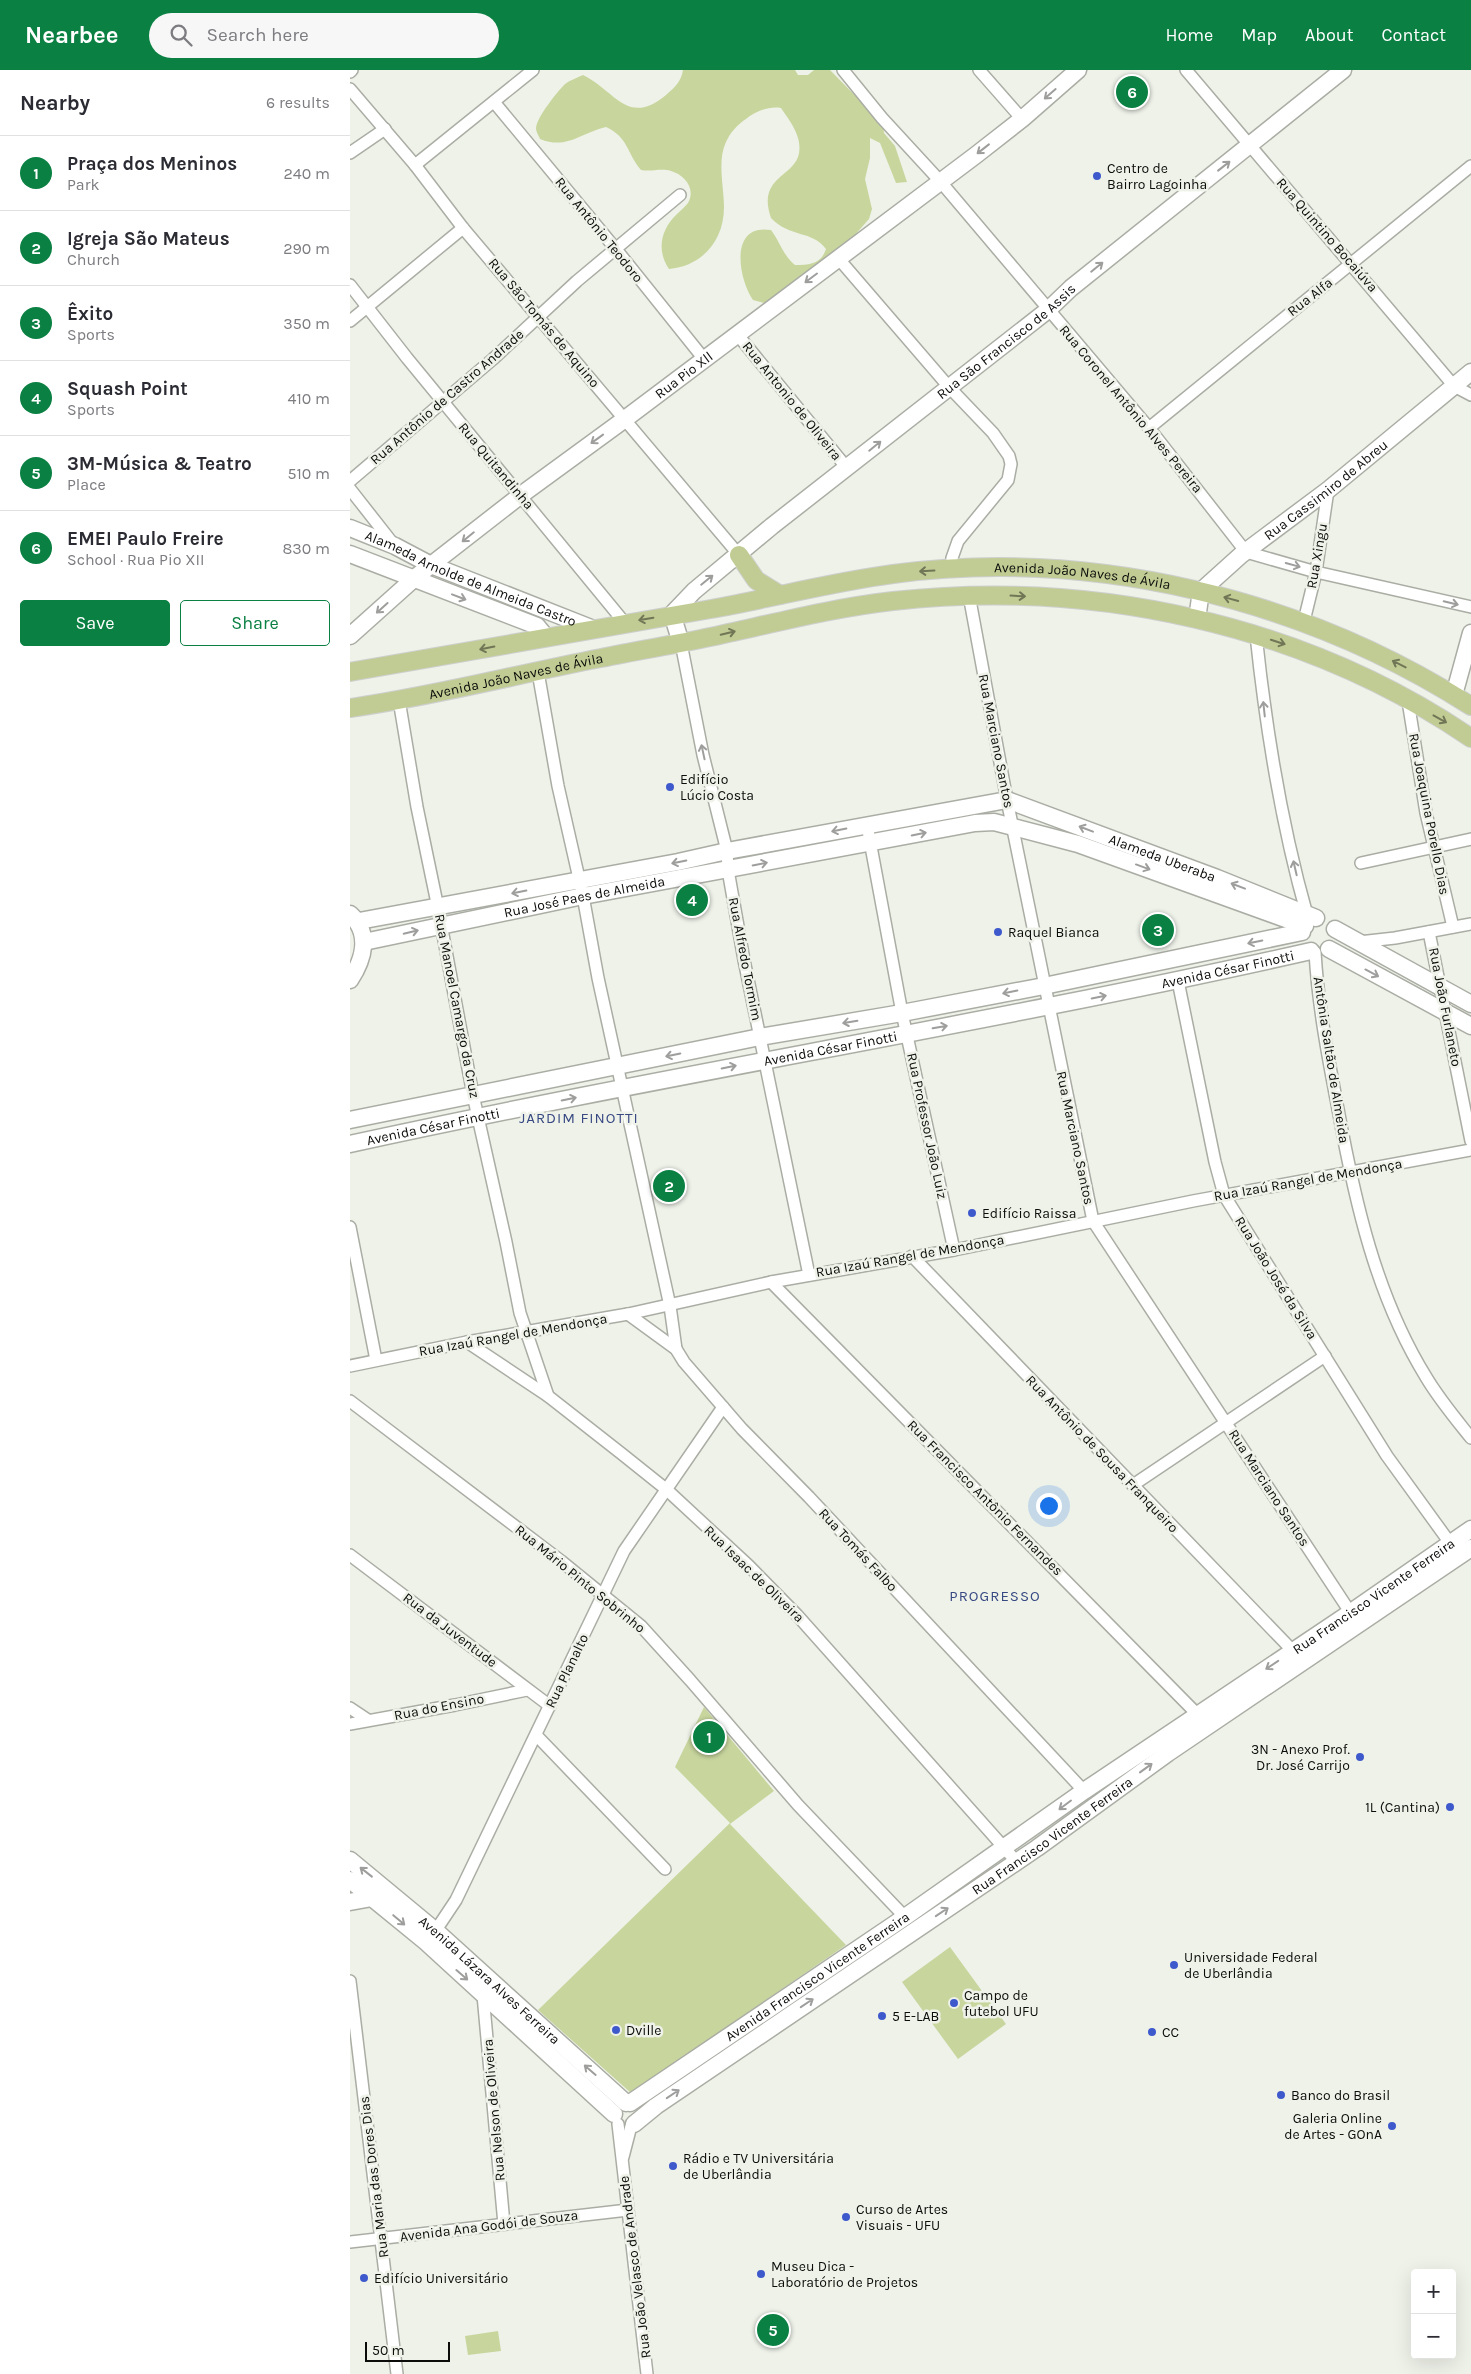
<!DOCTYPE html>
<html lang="en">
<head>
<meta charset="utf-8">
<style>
  :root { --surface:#fff; --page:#f7f7f7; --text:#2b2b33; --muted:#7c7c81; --line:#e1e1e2; --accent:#0b8043 }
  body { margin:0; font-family:Karla,sans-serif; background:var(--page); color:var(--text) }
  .controls { position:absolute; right:15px; bottom:15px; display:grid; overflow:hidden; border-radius:5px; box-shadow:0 5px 20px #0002 }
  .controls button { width:45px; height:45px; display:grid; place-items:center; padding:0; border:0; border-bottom:1px solid var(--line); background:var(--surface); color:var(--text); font:25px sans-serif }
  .scale { position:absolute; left:15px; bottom:12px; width:85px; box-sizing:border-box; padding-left:5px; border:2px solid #0c0d0a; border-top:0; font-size:14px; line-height:18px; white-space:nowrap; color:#0c0d0a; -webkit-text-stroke:4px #eff2e9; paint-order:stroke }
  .you { position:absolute; left:698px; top:1435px; width:18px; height:18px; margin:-12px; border:4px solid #fff; border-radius:50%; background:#1a73e8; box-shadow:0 0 0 8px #1a73e833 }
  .badge { display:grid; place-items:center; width:32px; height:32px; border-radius:50%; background:var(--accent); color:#fff; font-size:16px; font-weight:700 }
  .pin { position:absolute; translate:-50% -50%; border:2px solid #fff; box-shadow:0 1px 5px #0006 }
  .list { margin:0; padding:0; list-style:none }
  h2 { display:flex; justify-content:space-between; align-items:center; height:65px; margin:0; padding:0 20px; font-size:21px }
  h2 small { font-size:16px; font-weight:400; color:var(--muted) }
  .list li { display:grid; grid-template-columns:32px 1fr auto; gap:15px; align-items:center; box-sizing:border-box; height:75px; padding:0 20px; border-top:1px solid var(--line) }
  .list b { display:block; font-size:19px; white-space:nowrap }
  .list p { margin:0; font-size:16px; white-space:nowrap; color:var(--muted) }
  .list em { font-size:16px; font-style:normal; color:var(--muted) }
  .actions { display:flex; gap:10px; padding:15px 20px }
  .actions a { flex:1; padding:11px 0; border:1px solid var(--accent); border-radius:5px; text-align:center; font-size:18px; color:var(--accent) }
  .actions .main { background:var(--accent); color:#fff }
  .icon { flex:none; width:28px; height:28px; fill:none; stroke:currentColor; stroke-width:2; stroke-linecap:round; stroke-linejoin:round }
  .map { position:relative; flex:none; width:1121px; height:2304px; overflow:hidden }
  header { display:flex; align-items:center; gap:30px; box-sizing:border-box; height:70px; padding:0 25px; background:var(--accent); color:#fff }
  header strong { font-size:24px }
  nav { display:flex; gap:28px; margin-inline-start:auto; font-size:18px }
  .search { width:350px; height:45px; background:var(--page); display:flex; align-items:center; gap:12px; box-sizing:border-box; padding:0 18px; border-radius:28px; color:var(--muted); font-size:19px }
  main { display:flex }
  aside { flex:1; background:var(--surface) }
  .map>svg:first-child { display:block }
</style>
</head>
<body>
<header>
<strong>Nearbee</strong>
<div class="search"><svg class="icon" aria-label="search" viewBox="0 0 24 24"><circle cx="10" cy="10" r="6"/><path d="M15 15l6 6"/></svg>Search here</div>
<nav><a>Home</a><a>Map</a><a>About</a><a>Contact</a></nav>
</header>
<main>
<aside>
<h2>Nearby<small>6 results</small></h2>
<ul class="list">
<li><span class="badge">1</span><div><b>Praça dos Meninos</b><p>Park</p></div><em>240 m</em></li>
<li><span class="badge">2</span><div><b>Igreja São Mateus</b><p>Church</p></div><em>290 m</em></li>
<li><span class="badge">3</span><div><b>Êxito</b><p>Sports</p></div><em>350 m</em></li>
<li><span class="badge">4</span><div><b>Squash Point</b><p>Sports</p></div><em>410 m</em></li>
<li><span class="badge">5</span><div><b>3M-Música &amp; Teatro</b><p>Place</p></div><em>510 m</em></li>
<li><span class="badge">6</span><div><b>EMEI Paulo Freire</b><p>School · Rua Pio XII</p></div><em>830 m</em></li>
</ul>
<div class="actions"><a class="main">Save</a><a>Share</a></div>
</aside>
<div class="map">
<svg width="1121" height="2304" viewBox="0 0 1121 2304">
  <rect width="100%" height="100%" fill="#eff2e9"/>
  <g fill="#c8d69e">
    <path d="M333,0H445L448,5H458L464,0H480L533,54L534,63L545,76L557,112L546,113L530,73L520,68V88L515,109L522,139L519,149L504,166L424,231L414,233L403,230C388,208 379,153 421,160C430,172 433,185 445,195C460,195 471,194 476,179C462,160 440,168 421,148C404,99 459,109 448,68C445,57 437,47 431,38C419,36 406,41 396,49C388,54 380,63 376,72C367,91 374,117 374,137C374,171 352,196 319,199C306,180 311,159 327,144C331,140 335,137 338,133C346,119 335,105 321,101C311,98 301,102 291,100C276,82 279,68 256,57C230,63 217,80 190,69C189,66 186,62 186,58C187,47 207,22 215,14C220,10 227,8 233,5C266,21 277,57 316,25C325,17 331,12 333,0Z"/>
    <polygon points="354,1637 424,1721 380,1754 496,1875 281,2023 188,1940 380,1753 325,1697"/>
    <polygon points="600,1877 656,1954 608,1989 552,1912"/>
    <polygon points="148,2261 151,2281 118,2285 115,2266"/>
  </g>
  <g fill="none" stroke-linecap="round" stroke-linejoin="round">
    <g stroke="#aaada4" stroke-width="14">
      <g id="street">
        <polyline points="493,0 532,48 590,111 799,358 896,482 966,502 1121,537"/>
        <polyline points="629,0 672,49"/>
        <polyline points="836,0 1104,316 1121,325"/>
        <polyline points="0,2 2,0"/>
        <polyline points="0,19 65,95 113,158 389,485"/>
        <polyline points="144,32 265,178 354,289"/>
        <polyline points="0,83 35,59"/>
        <polyline points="65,95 183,0"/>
        <polyline points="488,188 599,317 643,363 659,386 661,394 658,410 608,471 602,488 601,500"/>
        <polyline points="0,215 57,288 274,552"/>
        <polyline points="0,251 113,158"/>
        <polyline points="387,264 497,398"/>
        <polyline points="799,358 1121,96"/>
        <polyline points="0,411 143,289 227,211 330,125"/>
        <polyline points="0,419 44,475"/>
        <polyline points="619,525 657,730 743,1151 1004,1548"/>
        <polyline points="954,551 966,502 978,420"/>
        <path d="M906,565C916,660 931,753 957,845"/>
        <polyline points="331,573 353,685 377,781 378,800 394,890 459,1205"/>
        <polyline points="188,602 208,716 233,826 248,908 320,1236 326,1279"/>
        <polyline points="49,630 67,737 88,838 123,1025 156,1172 170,1243 198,1326"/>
        <polyline points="1058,631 1076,743 1103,857"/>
        <polyline points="517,755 552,943 604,1180"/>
        <polyline points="1011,793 1121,769"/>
        <polyline points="1079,862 1121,1071"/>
        <polyline points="1009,872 1045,868 1121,854"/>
        <path d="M965,882C968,935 978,987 988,1039C1005,1132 1026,1226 1076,1307C1089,1329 1105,1348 1121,1368"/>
        <polyline points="828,911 865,1092 874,1125 1037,1386 1100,1473"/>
        <polyline points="0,1157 26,1290"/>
        <polyline points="562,1186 943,1581"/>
        <polyline points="421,1212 848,1645"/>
        <polyline points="278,1244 326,1279 334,1292 392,1359 459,1427 734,1721"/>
        <polyline points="117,1272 198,1326 272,1384 317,1420 399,1496 447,1545 666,1791"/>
        <polyline points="0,1296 117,1272 278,1244 421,1212 604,1180 843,1131 1121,1080"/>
        <polyline points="0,1331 211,1491 291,1556 340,1610 448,1735 555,1847"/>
        <polyline points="783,1415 975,1286"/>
        <polyline points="0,1485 200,1636"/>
        <polyline points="0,1638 18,1650"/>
        <polyline points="0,1654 105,1635 177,1620"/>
        <polyline points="186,1665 315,1799"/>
        <polyline points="82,1866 106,1830 274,1481 373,1337"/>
        <polyline points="0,1911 47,2304"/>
        <polyline points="133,1925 154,2154"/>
        <polyline points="268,2054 297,2304"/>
        <polyline points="273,2087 281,2056"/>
        <polyline points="0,2172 278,2140"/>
      </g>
    </g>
    <g stroke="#aaada4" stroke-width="19">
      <g id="secondary">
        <path id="s1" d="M0,458L45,476L81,495L241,558"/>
        <polyline points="0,484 187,556 196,567"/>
        <path id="s2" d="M847,549L851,521L891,485L978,420L1121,302"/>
        <path id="s3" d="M0,566L67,506L171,425L275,349L626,85L672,49L728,0"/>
        <path id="s4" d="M331,573L322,544L344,521L422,456L698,240L721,218L993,0"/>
        <polyline points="1104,625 1121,563"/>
        <path d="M0,844C21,863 14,889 0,910"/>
        <path id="s5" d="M9,851L328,792L377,781L657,730L867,808L966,848"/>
        <polyline points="985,859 1121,934"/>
        <path id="s6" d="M14,872L233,826L625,753L644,752L728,774L955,856"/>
        <polyline points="979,879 1121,956"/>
        <polyline points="0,1050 410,967 552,943 694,916 952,862"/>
        <path id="s7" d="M0,1074C319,1004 643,953 961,881"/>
        <path id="s8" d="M0,1790L87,1862L276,2033"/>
        <polyline points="0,1810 76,1872 264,2044"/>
        <polyline points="0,1832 22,1828 27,1822"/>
        <path id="s9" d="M280,2033L555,1847L734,1721L1000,1543L1121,1459"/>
        <path id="s10" d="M284,2054L306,2036L687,1778L818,1683L1121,1478"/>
      </g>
    </g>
    <g stroke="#cecfce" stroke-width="20">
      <g id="primary">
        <polyline points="389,485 406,510 430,525"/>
        <path id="s11" d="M0,602C120,581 240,559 361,539C422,528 482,512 543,504C743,478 952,528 1121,636"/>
        <path id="s12" d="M0,638C85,626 168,604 251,588C288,580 324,575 360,567C421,554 481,538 543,531C744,509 953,554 1121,668"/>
      </g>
    </g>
    <use href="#street" stroke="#fff" stroke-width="11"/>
    <use href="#secondary" stroke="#fff" stroke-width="16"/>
    <use href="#primary" stroke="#c1cc94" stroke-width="18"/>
  </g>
  <defs><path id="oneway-shaft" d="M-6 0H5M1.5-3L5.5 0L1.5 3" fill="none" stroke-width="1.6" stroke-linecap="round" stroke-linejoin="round" transform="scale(1.25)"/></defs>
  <g stroke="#9e9e9d">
    <use href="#oneway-shaft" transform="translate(700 24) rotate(139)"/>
    <use href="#oneway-shaft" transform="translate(633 79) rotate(142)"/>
    <use href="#oneway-shaft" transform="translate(874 96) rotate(-38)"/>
    <use href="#oneway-shaft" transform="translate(747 197) rotate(-39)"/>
    <use href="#oneway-shaft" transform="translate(461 208) rotate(143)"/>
    <use href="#oneway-shaft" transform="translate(247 369) rotate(144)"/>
    <use href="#oneway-shaft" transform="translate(525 376) rotate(-39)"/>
    <use href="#oneway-shaft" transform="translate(118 467) rotate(141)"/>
    <use href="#oneway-shaft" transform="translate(943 495) rotate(15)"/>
    <use href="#oneway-shaft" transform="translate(357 510) rotate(-39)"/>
    <use href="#oneway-shaft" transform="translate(109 527) rotate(21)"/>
    <use href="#oneway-shaft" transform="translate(1101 533) rotate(13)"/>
    <use href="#oneway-shaft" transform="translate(32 538) rotate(138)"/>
    <use href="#oneway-shaft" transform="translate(914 639) rotate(-96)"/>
    <use href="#oneway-shaft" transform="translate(353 682) rotate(-102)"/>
    <use href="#oneway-shaft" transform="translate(736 759) rotate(-159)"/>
    <use href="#oneway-shaft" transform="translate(489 760) rotate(169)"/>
    <use href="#oneway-shaft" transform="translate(569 764) rotate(-11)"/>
    <use href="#oneway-shaft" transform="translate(329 792) rotate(168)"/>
    <use href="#oneway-shaft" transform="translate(410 794) rotate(-11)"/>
    <use href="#oneway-shaft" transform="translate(793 797) rotate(20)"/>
    <use href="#oneway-shaft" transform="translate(945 798) rotate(-103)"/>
    <use href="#oneway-shaft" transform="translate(888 816) rotate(-159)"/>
    <use href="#oneway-shaft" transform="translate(169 822) rotate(169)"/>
    <use href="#oneway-shaft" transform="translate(61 862) rotate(-13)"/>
    <use href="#oneway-shaft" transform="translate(905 872) rotate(168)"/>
    <use href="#oneway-shaft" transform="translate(1022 903) rotate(28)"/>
    <use href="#oneway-shaft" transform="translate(660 922) rotate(169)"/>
    <use href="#oneway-shaft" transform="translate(749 927) rotate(-11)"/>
    <use href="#oneway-shaft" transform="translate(500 952) rotate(171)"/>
    <use href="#oneway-shaft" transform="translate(590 957) rotate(-10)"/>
    <use href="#oneway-shaft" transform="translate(323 985) rotate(168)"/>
    <use href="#oneway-shaft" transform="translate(379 997) rotate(-12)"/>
    <use href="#oneway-shaft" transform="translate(219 1029) rotate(-11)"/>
    <use href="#oneway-shaft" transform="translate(922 1595) rotate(146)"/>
    <use href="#oneway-shaft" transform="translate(796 1698) rotate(-36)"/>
    <use href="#oneway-shaft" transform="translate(715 1735) rotate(143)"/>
    <use href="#oneway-shaft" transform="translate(16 1802) rotate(-142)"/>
    <use href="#oneway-shaft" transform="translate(592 1842) rotate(-34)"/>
    <use href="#oneway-shaft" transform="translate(49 1850) rotate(40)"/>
    <use href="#oneway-shaft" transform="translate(112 1905) rotate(41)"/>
    <use href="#oneway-shaft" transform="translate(457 1933) rotate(-34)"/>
    <use href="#oneway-shaft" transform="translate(240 2000) rotate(-139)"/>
    <use href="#oneway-shaft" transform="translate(323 2024) rotate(-34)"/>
  </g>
  <g stroke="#707656">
    <use href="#oneway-shaft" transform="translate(577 501) rotate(177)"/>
    <use href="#oneway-shaft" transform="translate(668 526) rotate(3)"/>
    <use href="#oneway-shaft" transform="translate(881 529) rotate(-165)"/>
    <use href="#oneway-shaft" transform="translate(296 549) rotate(170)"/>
    <use href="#oneway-shaft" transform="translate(378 563) rotate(-13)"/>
    <use href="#oneway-shaft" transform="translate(928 572) rotate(18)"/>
    <use href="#oneway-shaft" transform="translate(137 578) rotate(169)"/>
    <use href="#oneway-shaft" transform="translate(1049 594) rotate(-153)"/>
    <use href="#oneway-shaft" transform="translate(1090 649) rotate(29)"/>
  </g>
  <g fill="#3e59cc" stroke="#eff2e9" stroke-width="2">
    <circle cx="747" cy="106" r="5"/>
    <circle cx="320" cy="717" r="5"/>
    <circle cx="648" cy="862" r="5"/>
    <circle cx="622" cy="1143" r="5"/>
    <circle cx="1010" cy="1687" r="5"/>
    <circle cx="1100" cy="1737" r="5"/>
    <circle cx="824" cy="1895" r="5"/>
    <circle cx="604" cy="1933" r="5"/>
    <circle cx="532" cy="1946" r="5"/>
    <circle cx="266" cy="1960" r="5"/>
    <circle cx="802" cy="1962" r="5"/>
    <circle cx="931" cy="2025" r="5"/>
    <circle cx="1042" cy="2056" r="5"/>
    <circle cx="323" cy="2096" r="5"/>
    <circle cx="496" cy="2147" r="5"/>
    <circle cx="411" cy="2204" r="5"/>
    <circle cx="14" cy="2208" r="5"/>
  </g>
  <g text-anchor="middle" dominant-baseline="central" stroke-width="5" stroke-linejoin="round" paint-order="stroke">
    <g font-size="14" fill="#0c0d0a" stroke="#eff2e9" text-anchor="start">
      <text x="757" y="98">Centro de<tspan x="757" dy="16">Bairro Lagoinha</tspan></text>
      <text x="330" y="709">Edifício<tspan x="330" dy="16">Lúcio Costa</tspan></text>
      <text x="658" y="862">Raquel Bianca</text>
      <text x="632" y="1143">Edifício Raissa</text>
      <text x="1000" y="1679" text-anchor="end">3N - Anexo Prof.<tspan x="1000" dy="16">Dr. José Carrijo</tspan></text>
      <text x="1090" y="1737" text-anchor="end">1L (Cantina)</text>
      <text x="834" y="1887">Universidade Federal<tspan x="834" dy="16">de Uberlândia</tspan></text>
      <text x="614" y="1925">Campo de<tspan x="614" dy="16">futebol UFU</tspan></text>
      <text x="542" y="1946">5 E-LAB</text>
      <text x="276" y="1960">Dville</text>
      <text x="812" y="1962">CC</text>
      <text x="941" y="2025">Banco do Brasil</text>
      <text x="1032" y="2048" text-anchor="end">Galeria Online<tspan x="1032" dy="16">de Artes - GOnA</tspan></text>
      <text x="333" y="2088">Rádio e TV Universitária<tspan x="333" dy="16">de Uberlândia</tspan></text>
      <text x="506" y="2139">Curso de Artes<tspan x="506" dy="16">Visuais - UFU</tspan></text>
      <text x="421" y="2196">Museu Dica -<tspan x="421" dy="16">Laboratório de Projetos</tspan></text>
      <text x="24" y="2208">Edifício Universitário</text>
    </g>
    <g font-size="14" fill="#0c0d0a" stroke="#eff2e9">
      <text transform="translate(249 160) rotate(51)">Rua Antônio Teodoro</text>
      <text transform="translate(977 165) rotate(49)">Rua Quintino Bocaiúva</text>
      <text transform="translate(960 227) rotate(-38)">Rua Alfa</text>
      <text transform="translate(194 253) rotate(50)">Rua São Tomás de Aquino</text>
      <text stroke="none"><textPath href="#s4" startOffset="462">Rua São Francisco de Assis</textPath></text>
      <text stroke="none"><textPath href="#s3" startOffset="424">Rua Pio Xll</textPath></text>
      <text transform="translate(97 327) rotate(-41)">Rua Antônio de Castro Andrade</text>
      <text transform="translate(442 331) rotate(51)">Rua Antonio de Oliveira</text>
      <text transform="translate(781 339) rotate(50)">Rua Coronel Antônio Alves Pereira</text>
      <text transform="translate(146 396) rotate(50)">Rua Quitandinha</text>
      <text stroke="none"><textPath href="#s2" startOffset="189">Rua Cassimiro de Abreu</textPath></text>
      <text transform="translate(967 486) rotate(-80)">Rua Xingu</text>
      <text stroke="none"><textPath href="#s11" startOffset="742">Avenida João Naves de Ávila</textPath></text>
      <text stroke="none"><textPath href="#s1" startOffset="131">Alameda Arnolde de Almeida Castro</textPath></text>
      <text stroke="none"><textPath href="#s12" startOffset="169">Avenida João Naves de Ávila</textPath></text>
      <text transform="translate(646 671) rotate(79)">Rua Marciano Santos</text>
      <text transform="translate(1079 744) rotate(79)">Rua Joaquina Porello Dias</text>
      <text stroke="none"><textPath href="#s5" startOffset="825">Alameda Uberaba</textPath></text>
      <text stroke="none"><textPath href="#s6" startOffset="225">Rua José Paes de Almeida</textPath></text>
      <text transform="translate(395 889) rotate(79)">Rua Alfredo Tormim</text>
      <text stroke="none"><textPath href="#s7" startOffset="895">Avenida César Finotti</textPath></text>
      <text transform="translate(107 936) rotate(79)">Rua Manoel Camargo da Cruz</text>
      <text transform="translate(1095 937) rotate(79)">Rua João Furlaneto</text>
      <text stroke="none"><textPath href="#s7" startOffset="490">Avenida César Finotti</textPath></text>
      <text transform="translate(981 990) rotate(81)">Antônia Saltão de Almeida</text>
      <text stroke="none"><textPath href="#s7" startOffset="85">Avenida César Finotti</textPath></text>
      <text transform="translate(577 1056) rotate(78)">Rua Professor João Luiz</text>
      <text transform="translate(725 1068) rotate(78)">Rua Marciano Santos</text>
      <text transform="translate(958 1110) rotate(-10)">Rua Izaú Rangel de Mendonça</text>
      <text transform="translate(560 1186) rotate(-10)">Rua Izaú Rangel de Mendonça</text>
      <text transform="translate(926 1208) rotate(58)">Rua João José da Silva</text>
      <text transform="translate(163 1265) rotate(-10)">Rua Izaú Rangel de Mendonça</text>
      <text transform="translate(752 1384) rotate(46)">Rua Antônio de Sousa Franqueiro</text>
      <text transform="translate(919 1418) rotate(57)">Rua Marciano Santos</text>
      <text transform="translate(635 1428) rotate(45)">Rua Francisco Antônio Fernandes</text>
      <text transform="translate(508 1480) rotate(47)">Rua Tomás Falbo</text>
      <text transform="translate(404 1504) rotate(44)">Rua Isaac de Oliveira</text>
      <text transform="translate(230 1509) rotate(39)">Rua Mário Pinto Sobrinho</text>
      <text stroke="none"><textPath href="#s9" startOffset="900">Rua Francisco Vicente Ferreira</textPath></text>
      <text transform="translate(100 1560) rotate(37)">Rua da Juventude</text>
      <text transform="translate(217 1601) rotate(-64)">Rua Planalto</text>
      <text transform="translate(89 1637) rotate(-11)">Rua do Ensino</text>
      <text stroke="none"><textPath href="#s10" startOffset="508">Rua Francisco Vicente Ferreira</textPath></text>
      <text stroke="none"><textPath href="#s9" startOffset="226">Avenida Francisco Vicente Ferreira</textPath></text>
      <text stroke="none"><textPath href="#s8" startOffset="184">Avenida Lázara Alves Ferreira</textPath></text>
      <text transform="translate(144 2040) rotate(-95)">Rua Nelson de Oliveira</text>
      <text transform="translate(24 2107) rotate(-97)">Rua Maria das Dores Dias</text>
      <text transform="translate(139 2156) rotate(-7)">Avenida Ana Godói de Souza</text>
      <text transform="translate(285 2197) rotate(-97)">Rua João Velasco de Andrade</text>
    </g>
    <g font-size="15" letter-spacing="1" fill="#374883" stroke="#eff2e9">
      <text x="229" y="1048">JARDIM FINOTTI</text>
      <text x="645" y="1526">PROGRESSO</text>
    </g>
  </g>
</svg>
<div class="controls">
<button>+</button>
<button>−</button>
</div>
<div class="scale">50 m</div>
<div class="you"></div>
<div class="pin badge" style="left:359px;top:1667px">1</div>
<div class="pin badge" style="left:319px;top:1116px">2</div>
<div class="pin badge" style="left:808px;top:860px">3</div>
<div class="pin badge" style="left:342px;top:830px">4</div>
<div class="pin badge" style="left:423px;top:2260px">5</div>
<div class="pin badge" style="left:782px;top:22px">6</div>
</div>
</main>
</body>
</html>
